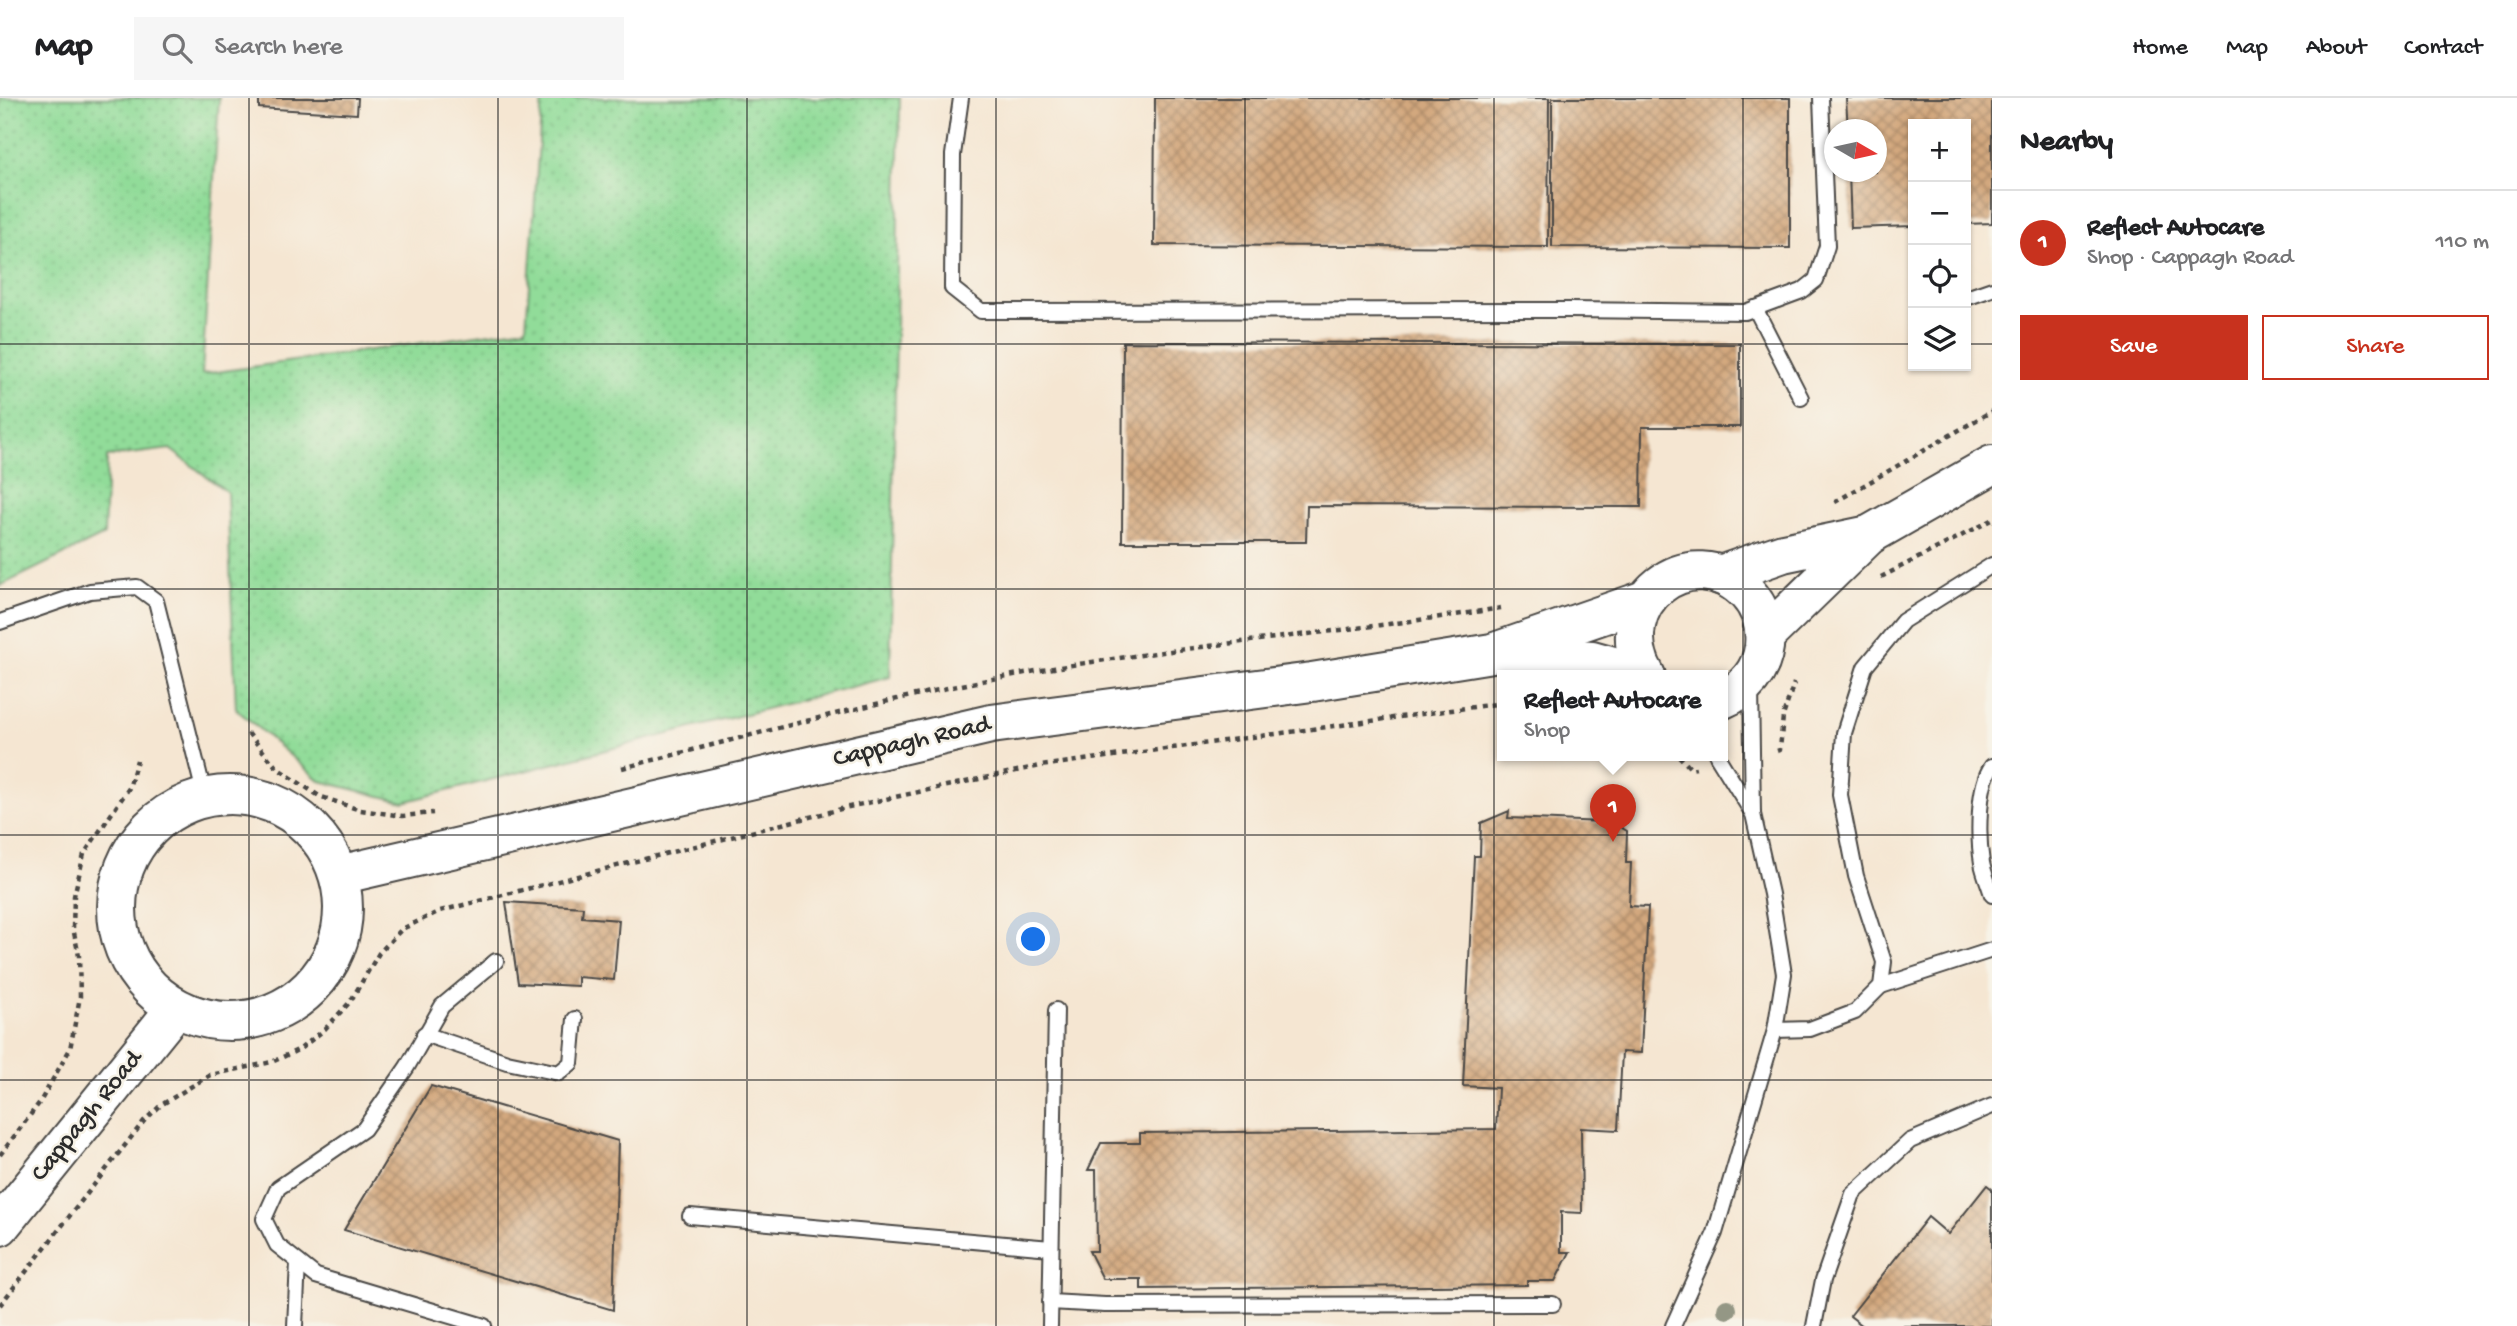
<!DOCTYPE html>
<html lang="en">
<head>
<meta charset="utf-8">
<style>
  :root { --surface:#fff; --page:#f6f6f6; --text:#202124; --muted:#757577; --line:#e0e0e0; --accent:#c8321e }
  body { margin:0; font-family:"Gochi Hand",sans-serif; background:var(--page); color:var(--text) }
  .controls { position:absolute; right:21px; top:21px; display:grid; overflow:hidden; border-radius:0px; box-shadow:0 2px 5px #0004 }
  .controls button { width:63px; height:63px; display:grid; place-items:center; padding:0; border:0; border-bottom:2px solid var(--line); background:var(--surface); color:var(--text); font:35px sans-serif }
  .compass { position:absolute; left:1824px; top:21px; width:63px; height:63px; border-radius:50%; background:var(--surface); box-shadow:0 2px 5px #0004; rotate:99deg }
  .you { position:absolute; left:1034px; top:842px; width:24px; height:24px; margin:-18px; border:5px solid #fff; border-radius:50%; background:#1a73e8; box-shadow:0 0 0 10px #1a73e833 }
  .badge { display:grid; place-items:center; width:46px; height:46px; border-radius:50%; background:var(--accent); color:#fff; font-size:23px; font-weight:700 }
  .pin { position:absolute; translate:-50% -58px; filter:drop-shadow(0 2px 4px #0008) }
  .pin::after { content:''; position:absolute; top:37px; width:24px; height:21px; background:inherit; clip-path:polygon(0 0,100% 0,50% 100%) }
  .popup { position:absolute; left:1497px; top:572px; width:231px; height:91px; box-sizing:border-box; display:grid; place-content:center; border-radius:0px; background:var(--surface); filter:drop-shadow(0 2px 5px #0005); font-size:23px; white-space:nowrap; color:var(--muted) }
  .popup b { font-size:26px; color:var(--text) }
  .popup::after { content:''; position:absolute; left:50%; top:100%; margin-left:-14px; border:14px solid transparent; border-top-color:var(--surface) }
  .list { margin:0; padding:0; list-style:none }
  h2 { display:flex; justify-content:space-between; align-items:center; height:91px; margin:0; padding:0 28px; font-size:30px }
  h2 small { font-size:23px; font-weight:400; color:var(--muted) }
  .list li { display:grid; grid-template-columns:46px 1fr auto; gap:21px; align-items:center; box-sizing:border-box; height:105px; padding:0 28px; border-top:2px solid var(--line) }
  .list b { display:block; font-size:26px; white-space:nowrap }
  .list p { margin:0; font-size:23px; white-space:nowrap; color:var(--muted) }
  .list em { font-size:23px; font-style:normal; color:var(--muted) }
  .actions { display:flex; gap:14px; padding:21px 28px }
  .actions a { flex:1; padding:16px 0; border:2px solid var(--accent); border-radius:0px; text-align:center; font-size:24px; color:var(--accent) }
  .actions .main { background:var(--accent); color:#fff }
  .icon { flex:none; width:38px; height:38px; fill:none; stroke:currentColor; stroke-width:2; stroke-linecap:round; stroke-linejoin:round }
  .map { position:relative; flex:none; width:1992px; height:1228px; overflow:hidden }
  header { display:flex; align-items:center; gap:42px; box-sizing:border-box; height:98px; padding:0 35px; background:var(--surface); border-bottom:2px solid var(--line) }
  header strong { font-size:33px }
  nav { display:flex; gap:38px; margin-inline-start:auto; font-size:24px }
  .search { width:490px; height:63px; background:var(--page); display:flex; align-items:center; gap:18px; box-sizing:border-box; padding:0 24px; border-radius:0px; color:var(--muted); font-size:26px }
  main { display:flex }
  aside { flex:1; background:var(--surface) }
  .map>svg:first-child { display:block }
</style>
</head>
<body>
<header>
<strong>Map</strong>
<div class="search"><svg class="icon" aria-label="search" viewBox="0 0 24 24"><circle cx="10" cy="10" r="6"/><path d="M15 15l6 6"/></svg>Search here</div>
<nav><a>Home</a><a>Map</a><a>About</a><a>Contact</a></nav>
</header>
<main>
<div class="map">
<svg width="1992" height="1228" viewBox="0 0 1992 1228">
  <defs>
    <pattern id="grass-dots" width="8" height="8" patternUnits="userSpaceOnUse" patternTransform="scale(1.75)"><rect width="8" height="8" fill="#91dc99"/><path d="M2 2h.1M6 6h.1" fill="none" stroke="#7dbd84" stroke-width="1.8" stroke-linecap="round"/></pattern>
    <pattern id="building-cross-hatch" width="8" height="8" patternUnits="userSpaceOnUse" patternTransform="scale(1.75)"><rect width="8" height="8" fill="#d3a87e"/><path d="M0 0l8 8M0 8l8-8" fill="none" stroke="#ab8967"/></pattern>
  </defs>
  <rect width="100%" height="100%" fill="#f7f3e8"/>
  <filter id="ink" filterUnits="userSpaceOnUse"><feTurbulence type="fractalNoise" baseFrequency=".0143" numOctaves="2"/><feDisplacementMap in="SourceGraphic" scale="14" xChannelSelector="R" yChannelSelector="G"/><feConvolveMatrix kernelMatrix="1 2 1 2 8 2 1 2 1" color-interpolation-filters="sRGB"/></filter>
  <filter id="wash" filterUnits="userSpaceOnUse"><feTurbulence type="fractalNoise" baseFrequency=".00686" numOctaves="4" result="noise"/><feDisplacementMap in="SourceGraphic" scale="28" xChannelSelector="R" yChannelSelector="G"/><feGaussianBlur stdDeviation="1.57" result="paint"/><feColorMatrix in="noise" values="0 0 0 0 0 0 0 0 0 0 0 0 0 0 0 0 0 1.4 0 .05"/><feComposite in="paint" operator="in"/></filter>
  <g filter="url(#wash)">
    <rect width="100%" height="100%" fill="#f5e6d2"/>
    <polygon fill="url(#grass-dots)" stroke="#5e8462" stroke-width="2" points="0,0 219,0 202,276 526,230 542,0 900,0 890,579 404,704 320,683 236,611 227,394 170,351 107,359 104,437 0,488"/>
    <g id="blocks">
      <g fill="url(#building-cross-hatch)">
        <polygon points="259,0 358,0 357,16 259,10"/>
        <polygon points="1155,0 1549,0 1548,149 1154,147"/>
        <polygon points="1552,0 1790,0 1790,150 1552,149"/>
        <polygon points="1846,0 1992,0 1992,125 1966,126 1966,26 1913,26 1913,128 1851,130 1849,74 1876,74 1876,32 1848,32"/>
        <polygon points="1123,244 1740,246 1740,329 1642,329 1641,409 1307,408 1306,444 1122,444"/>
        <polygon points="1509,713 1508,720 1602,724 1601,718 1627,733 1626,765 1631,765 1629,808 1648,809 1641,955 1622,954 1618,1032 1581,1030 1582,1115 1561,1114 1561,1154 1570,1154 1555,1183 1527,1183 1527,1187 1141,1191 1141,1181 1103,1181 1089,1153 1097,1153 1096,1072 1088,1072 1101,1045 1140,1045 1140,1035 1496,1031 1498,990 1463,988 1474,758 1480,758 1481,725"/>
        <polygon points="506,804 583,809 582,819 619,822 614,882 578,879 578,888 518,885"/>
        <polygon points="431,988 618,1043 613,1212 344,1132"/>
        <polygon points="1987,1087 1992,1091 1992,1228 1863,1228 1850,1218 1928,1119 1948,1136"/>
      </g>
    </g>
  </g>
  <g filter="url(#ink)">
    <use href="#blocks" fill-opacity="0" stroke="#494744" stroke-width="2"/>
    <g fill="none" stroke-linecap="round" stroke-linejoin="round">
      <g stroke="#494744" stroke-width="18">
        <g id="lane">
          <polyline points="961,0 953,57 952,190 981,213 1570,212 1745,214 1802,193 1816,182 1827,148 1821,0"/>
          <polyline points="1966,200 1992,191"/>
          <polyline points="1755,210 1801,300"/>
          <polyline points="0,524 90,493 137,489 156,503 205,699"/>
          <polyline points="1717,658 1753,716"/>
          <path d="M1992,668C1977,688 1978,741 1982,765C1984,776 1989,786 1992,797"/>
          <polyline points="1881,888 1992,852"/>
          <polyline points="1775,932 1810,931 1855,914 1881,888 1884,864 1856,778 1840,697 1844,635 1865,569 1903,523 1992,467"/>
          <polyline points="424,936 507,964 559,975 571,965 575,921"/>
          <polyline points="690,1118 1051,1150"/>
          <polyline points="1050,1204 1105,1207 1553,1206"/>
          <polyline points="295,1228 298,1164"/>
          <polyline points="484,1228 316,1178 277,1147 264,1121 278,1090 364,1031 407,969 442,908 496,863"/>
          <polyline points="1050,1228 1056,912"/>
          <polyline points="1673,1228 1715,1135 1775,932 1784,876 1771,796 1753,716 1751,589"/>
          <polyline points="1814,1228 1823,1182 1853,1096 1910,1043 1992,1008"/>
        </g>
      </g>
      <g stroke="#494744" stroke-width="42">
        <g id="secondary">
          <polyline points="1720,477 1783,455 1869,437 1992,367"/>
          <polyline points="1765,538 1869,437"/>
          <polyline points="1512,557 1592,562 1645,577"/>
          <path d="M1646,578C1604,505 1691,437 1747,495C1761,510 1766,529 1764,549C1761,573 1745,592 1723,601"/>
          <circle cx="230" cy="810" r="113"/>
          <polyline points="339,777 991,626 1312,584 1492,555 1645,502"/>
          <polyline points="0,1128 176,910"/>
        </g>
      </g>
      <g stroke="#494744" stroke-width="4.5" stroke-dasharray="5 5" stroke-linecap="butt">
        <polyline points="1835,404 1992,313"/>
        <polyline points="1881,479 1992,422"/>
        <polyline points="248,635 277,670 319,698 360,712 403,718 433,715"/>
        <polyline points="1777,653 1780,652 1783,618 1794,585"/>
        <polyline points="1679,658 1691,671 1696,670"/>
        <path d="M622,670C750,638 878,602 1008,578C1171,548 1337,536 1501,510"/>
        <polyline points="0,1057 40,1004 70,951 80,899 79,858 73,830 74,798 84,756 129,690 137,662"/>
        <polyline points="0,1207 144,1023 161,1007 210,977 272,964 300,951 324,932 350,904 379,855 402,831 440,813 853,708 1040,668 1503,605"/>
      </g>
      <use href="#lane" stroke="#fff" stroke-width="14"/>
      <use href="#secondary" stroke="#fff" stroke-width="38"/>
    </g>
    <circle fill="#949785" cx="1727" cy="1211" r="10"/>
  </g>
  <path fill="none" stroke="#2b2b2b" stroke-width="2" stroke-opacity="0.55" d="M249,0V1228M498,0V1228M747,0V1228M996,0V1228M1245,0V1228M1494,0V1228M1743,0V1228M0,246H1913M1966,246H1992M0,491H1992M0,737H1992M0,982H1992"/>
  <g text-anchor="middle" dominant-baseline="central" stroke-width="5" stroke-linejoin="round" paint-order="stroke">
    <g font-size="26" fill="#2b2b2b" stroke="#f7f3e8">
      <text transform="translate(912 645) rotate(-13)">Cappagh Road</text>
      <text transform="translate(88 1019) rotate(-51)">Cappagh Road</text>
    </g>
  </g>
</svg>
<div class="controls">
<button>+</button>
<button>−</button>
<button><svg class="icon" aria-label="locate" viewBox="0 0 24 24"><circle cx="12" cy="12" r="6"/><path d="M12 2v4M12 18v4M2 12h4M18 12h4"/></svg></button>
<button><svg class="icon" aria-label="layers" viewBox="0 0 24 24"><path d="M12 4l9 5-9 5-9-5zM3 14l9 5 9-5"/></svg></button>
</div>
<svg class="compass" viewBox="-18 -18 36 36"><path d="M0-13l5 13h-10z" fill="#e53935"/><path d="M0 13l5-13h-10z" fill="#757577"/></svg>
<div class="you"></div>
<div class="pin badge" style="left:1613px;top:744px">1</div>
<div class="popup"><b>Reflect Autocare</b>Shop</div>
</div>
<aside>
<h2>Nearby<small></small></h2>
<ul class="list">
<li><span class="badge">1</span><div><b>Reflect Autocare</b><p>Shop · Cappagh Road</p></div><em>110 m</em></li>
</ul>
<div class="actions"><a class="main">Save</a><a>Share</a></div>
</aside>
</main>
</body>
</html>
